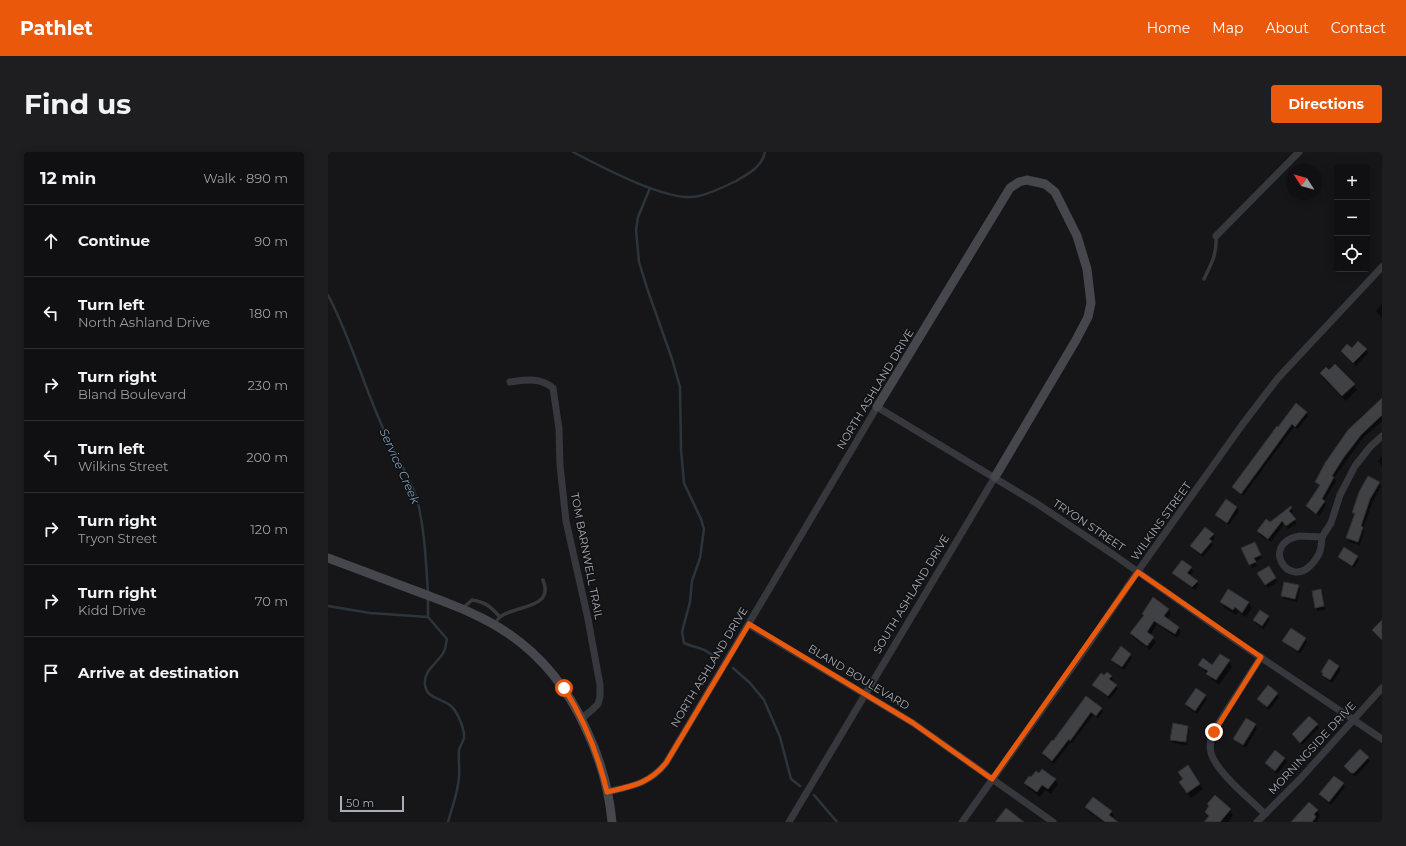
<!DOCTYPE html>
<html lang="en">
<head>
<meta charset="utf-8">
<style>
  :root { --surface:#101012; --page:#1e1e20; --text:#f1f3f6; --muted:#9c9d9f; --line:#303032; --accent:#ea580c }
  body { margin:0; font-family:Montserrat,sans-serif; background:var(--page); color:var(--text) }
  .controls { position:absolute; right:12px; top:12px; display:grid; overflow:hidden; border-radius:4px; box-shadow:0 2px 10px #0003 }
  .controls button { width:36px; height:36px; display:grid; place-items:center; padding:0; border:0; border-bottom:1px solid var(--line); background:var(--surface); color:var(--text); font:20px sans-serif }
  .compass { position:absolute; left:958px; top:12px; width:36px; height:36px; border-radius:50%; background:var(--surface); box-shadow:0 2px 10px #0003; rotate:306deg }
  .scale { position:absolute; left:12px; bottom:10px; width:64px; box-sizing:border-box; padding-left:4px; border:2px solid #a8adb8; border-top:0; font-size:11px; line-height:14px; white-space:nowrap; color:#a8adb8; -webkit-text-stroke:3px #111113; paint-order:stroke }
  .stop { position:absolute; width:12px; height:12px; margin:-9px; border:3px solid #ea580c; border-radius:50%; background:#fff }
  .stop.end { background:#ea580c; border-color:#fff; box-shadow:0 1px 4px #0008 }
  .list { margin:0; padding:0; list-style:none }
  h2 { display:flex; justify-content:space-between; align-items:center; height:52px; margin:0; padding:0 16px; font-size:17px }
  h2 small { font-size:13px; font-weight:400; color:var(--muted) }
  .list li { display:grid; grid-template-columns:26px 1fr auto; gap:12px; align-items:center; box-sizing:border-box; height:72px; padding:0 16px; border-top:1px solid var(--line) }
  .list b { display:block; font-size:15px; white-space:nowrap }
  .list p { margin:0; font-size:13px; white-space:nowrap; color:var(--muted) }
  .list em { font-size:13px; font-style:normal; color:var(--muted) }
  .icon { flex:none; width:22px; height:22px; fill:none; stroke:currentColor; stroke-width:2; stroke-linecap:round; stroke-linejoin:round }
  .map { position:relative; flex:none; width:1054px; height:670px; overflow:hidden; border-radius:4px }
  header { display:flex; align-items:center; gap:24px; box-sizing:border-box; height:56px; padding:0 20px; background:var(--accent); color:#fff }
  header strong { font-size:19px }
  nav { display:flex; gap:22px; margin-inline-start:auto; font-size:14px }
  .intro { display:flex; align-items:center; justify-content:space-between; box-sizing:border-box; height:96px; padding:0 24px }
  h1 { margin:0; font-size:28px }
  .button { padding:10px 18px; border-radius:4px; background:var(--accent); color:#fff; font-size:14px; font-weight:700 }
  main { display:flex; gap:24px; padding:0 24px }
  aside { flex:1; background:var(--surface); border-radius:4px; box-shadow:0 2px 10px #0003 }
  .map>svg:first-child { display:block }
</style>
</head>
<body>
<header>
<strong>Pathlet</strong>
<nav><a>Home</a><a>Map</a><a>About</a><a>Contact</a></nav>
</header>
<div class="intro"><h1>Find us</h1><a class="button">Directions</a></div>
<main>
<aside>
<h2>12 min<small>Walk · 890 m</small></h2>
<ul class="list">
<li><svg class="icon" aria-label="ahead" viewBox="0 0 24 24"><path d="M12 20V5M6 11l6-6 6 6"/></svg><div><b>Continue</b></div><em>90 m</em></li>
<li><svg class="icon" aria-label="left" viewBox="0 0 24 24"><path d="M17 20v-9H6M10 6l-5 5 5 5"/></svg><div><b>Turn left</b><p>North Ashland Drive</p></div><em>180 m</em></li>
<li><svg class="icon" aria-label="right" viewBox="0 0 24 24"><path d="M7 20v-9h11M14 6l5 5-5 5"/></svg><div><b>Turn right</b><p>Bland Boulevard</p></div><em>230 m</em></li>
<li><svg class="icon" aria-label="left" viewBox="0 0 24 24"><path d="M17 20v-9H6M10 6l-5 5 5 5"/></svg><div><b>Turn left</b><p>Wilkins Street</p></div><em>200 m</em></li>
<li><svg class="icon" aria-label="right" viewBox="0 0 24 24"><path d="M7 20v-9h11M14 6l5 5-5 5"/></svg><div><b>Turn right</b><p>Tryon Street</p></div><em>120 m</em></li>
<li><svg class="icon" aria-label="right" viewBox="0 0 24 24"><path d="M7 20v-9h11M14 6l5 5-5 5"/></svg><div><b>Turn right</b><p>Kidd Drive</p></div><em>70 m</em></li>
<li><svg class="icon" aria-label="arrive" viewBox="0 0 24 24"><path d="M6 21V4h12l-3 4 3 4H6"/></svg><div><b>Arrive at destination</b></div></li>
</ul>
</aside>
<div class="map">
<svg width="1054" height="670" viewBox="0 0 1054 670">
  <rect width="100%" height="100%" fill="#161618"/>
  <g fill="#0007">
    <polygon points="1054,151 1054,166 1048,159"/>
    <polygon points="1024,197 1038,197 1040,201 1028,214 1014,199"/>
    <polygon points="993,221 1026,233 1029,238 1018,249 996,227"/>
    <polygon points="1054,247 1054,269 1035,286 1006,326 1008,329 996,349 998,353 991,364 981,358 979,354 992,335 988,330"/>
    <polygon points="978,260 980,264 970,277 966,275 915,344 907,338 905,335 949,276"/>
    <polygon points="1054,304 1054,314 1050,309"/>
    <polygon points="1051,331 1053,334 1044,351 1035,377 1036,379 1032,393 1021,390 1019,386 1027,363 1025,360"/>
    <polygon points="909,355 911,359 901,373 890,366 888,363"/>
    <polygon points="963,356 965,359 963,363 969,371 960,377 956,372 943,390 932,383 930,379"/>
    <polygon points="885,382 887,386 883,390 885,393 875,405 865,397 863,394"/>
    <polygon points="928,394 934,406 927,410 929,414 924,416 914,396"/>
    <polygon points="1029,404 1031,408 1026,416 1013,408 1011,405"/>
    <polygon points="940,415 949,430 940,436 931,421"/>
    <polygon points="863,416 865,419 862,424 869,429 871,433 867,438 848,424 846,421"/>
    <polygon points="970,434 972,437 969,450 956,447 954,443"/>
    <polygon points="993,438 995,442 997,458 990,459 988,456"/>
    <polygon points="893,450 921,451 924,456 918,465 910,460 908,463 896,456"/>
    <polygon points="840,457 843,462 839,468 851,476 853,480 849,486 829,472 822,483 828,490 822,498 806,486 803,482 817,464"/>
    <polygon points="940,464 942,468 936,477 928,472 926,468"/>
    <polygon points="977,487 979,490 972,502 958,492 956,489"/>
    <polygon points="802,503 804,506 796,518 786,511 784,508"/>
    <polygon points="901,509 904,515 891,533 883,527 872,513 885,514"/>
    <polygon points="1002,509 1011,515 1013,518 1004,531 997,526 994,520"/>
    <polygon points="783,524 785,528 784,530 790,537 782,547 768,536 766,533 776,525"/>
    <polygon points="949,541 951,545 941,558 932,550 930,547"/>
    <polygon points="877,544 879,547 869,562 860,556 858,552"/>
    <polygon points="758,546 773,557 775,560 770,566 765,563 744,591 743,590 726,612 717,605 715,601 725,590"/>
    <polygon points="927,573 929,576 918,596 909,590 907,587"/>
    <polygon points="989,573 991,576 974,593 965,583"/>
    <polygon points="859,574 861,578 859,593 845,591 843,588"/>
    <polygon points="1032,598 1042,609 1028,624 1026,624 1017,614"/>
    <polygon points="948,599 957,607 959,610 949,622 940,614 938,611"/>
    <polygon points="727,628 730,633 723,642 717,638 712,645 700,636 697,631"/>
    <polygon points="872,632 875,637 863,646 855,636"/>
    <polygon points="1015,632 1017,635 1003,653 995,646 993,643"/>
    <polygon points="887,644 902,658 905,664 900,670 879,670 881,666 878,660"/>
    <polygon points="758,655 783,660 786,664 784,666 789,670 775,670 761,660"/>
    <polygon points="989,659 992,664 989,668 990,670 966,670"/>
  </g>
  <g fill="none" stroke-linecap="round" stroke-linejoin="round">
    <g stroke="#2c353c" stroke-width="2.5">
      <path d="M245,0C272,14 342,52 371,44C384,41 396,35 408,29C420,22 434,15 437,0"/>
      <path d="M322,36L310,65L308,78L311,110L320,139L344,207L352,235L353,297L356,331L373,367L376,377L372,406L364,429L362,450L354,480L356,491C367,496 379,496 387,506"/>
      <path d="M0,143C24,188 37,239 59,285C69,307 84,328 90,351C97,381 98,411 100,441"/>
      <polyline points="100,446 100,465"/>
      <polyline points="0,454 42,461 100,465"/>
      <path d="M100,465L119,487C118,490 118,494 117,497C113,510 95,516 97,533C99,548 116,546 124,555C130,561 137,578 136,586C135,590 132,594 131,598C130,607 132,616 131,625C130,641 124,655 120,670"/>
      <polyline points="405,516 422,531 436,548 452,585 463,627 472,634"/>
      <polyline points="486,643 509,670"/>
    </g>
  </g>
  <g fill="#404145" stroke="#303034">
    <polygon points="1030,189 1039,197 1025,211 1013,199 1019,192 1024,196"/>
    <polygon points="1007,212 1027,232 1014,244 992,221 998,215 1001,218"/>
    <polygon points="1054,246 1054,263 1033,283 1016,305 1004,324 1006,325 994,347 997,349 988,362 978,354 992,333 987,330 997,311 1020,278"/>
    <polygon points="968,251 979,260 967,275 964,272 913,342 904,335 949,274 950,275"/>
    <polygon points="1040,324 1052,330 1042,347 1033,374 1035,375 1030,390 1018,386 1027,361 1024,361 1031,340"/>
    <polygon points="898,347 909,355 899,371 887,363"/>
    <polygon points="963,354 964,355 961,359 968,367 958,374 954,369 940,387 929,379 938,367 942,370"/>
    <polygon points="877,375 886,382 881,387 884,389 873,402 862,394"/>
    <polygon points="927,390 933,403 926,406 928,410 921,413 913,396"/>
    <polygon points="1016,395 1030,404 1024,414 1010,405"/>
    <polygon points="854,408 864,415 859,421 870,429 864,435 844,421"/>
    <polygon points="941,414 948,426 937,433 929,421"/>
    <polygon points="956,430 971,433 967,447 953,444"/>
    <polygon points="900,437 921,450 914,461 907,455 905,458 892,450"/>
    <polygon points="993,437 996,454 987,456 984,439"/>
    <polygon points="825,445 841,457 836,464 851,475 847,482 826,469 819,480 826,485 819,494 802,481 816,463 814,462"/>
    <polygon points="932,458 941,464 934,474 925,468"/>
    <polygon points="1054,468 1054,488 1044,478"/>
    <polygon points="963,476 978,486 970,499 954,489"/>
    <polygon points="793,494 803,502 794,515 783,508"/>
    <polygon points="892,502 902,508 888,528 878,522 880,519 870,513 875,506 884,513"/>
    <polygon points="1001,507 1011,514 1002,528 994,523 995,521 993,520"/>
    <polygon points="779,520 784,524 781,527 789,533 780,544 764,533 773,521 776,523"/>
    <polygon points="940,533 950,541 939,555 929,547"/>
    <polygon points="868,536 878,543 867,559 857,552"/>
    <polygon points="758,544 774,556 768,564 763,560 742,589 741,587 724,609 714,601 724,588 725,589"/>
    <polygon points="981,564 990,572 972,591 964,582"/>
    <polygon points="918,566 928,572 915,593 905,587"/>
    <polygon points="845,571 860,574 858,590 842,588"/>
    <polygon points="1032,597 1041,605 1026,621 1023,621 1016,614"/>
    <polygon points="947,598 957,606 947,619 937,611"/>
    <polygon points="860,613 872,632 859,641 851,630 855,627 850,620"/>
    <polygon points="714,617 728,627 720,637 714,633 709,640 696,631 701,624 703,625 708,619 711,621"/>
    <polygon points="1006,624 1016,631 1001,650 991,642"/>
    <polygon points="887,643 903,657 892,670 876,670 881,664 877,660 881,654 879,652"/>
    <polygon points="765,645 784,659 781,663 790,670 777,670 757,655"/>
    <polygon points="981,650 990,658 986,662 988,665 984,670 963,670"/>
    <polygon points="678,656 696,670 667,670"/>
  </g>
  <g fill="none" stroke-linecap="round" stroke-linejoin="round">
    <g stroke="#37383d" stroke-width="3.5">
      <path d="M876,127C884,111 889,102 888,84"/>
      <path d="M135,456L144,448C158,450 163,455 172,465"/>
      <path d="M166,472C168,470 170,467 172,465C187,453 227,457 215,428"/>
    </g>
    <g stroke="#37383d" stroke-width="7">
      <polyline points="888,84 971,0"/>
      <path d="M182,230C198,228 212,225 225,236L231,277L232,313L238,369L260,467L272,533V545L270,552L264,558L253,567"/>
      <path d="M971,384L994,385C993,399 992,403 983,413C960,437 932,392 971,384Z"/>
      <polyline points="994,385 1003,371 1012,343 1027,314 1042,295 1054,284"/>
      <polyline points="421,473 585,571 725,670"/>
      <path d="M933,505L885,580C883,587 881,594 883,601C889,621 922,647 937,662"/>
      <path d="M279,640C304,634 321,632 338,611L549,255L708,351L786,403L898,482L1054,587"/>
      <polyline points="461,670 667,325"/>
      <polyline points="634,670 760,493 810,419 914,273 950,226 1054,115"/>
      <polyline points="929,670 972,627 1054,536"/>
    </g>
    <g stroke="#45474d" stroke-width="9">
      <polyline points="549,255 682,36 691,30 699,28 717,32 727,40 749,84 759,117 763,151 760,165 748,188 667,325"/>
      <path d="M0,406C32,418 64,430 96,442C125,453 155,464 181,482C216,506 241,539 258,577C272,606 281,638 284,670"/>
    </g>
  </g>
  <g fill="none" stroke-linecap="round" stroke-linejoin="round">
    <path stroke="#ea580c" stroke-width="5" d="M236,536C257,569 270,602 279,640C304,634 321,632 338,611L421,472L585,571L664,627L810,420L933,505L886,580"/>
  </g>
  <g text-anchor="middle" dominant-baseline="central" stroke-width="3" stroke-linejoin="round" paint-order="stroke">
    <g font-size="11" fill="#a8adb8" stroke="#111113">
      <text transform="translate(547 237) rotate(-59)">NORTH ASHLAND DRIVE</text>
      <text transform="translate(833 369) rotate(-54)">WILKINS STREET</text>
      <text transform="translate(761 373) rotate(34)">TRYON STREET</text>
      <text transform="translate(259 404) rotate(79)">TOM BARNWELL TRAIL</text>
      <text transform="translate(583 442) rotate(-59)">SOUTH ASHLAND DRIVE</text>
      <text transform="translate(381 515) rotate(-59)">NORTH ASHLAND DRIVE</text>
      <text transform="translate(531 525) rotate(31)">BLAND BOULEVARD</text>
      <text transform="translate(984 596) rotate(-47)">MORNINGSIDE DRIVE</text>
    </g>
    <g font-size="12" font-style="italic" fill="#7f9bb3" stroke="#111113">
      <text transform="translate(72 314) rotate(66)">Service Creek</text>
    </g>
  </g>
</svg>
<div class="controls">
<button>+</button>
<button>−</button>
<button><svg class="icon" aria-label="locate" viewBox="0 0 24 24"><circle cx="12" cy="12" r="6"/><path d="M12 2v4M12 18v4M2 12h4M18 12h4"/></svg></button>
</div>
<svg class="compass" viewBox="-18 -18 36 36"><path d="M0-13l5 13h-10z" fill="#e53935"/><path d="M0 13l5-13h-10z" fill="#9c9d9f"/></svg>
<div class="scale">50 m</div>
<div class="stop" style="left:236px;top:536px"></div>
<div class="stop end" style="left:886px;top:580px"></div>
</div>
</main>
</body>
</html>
